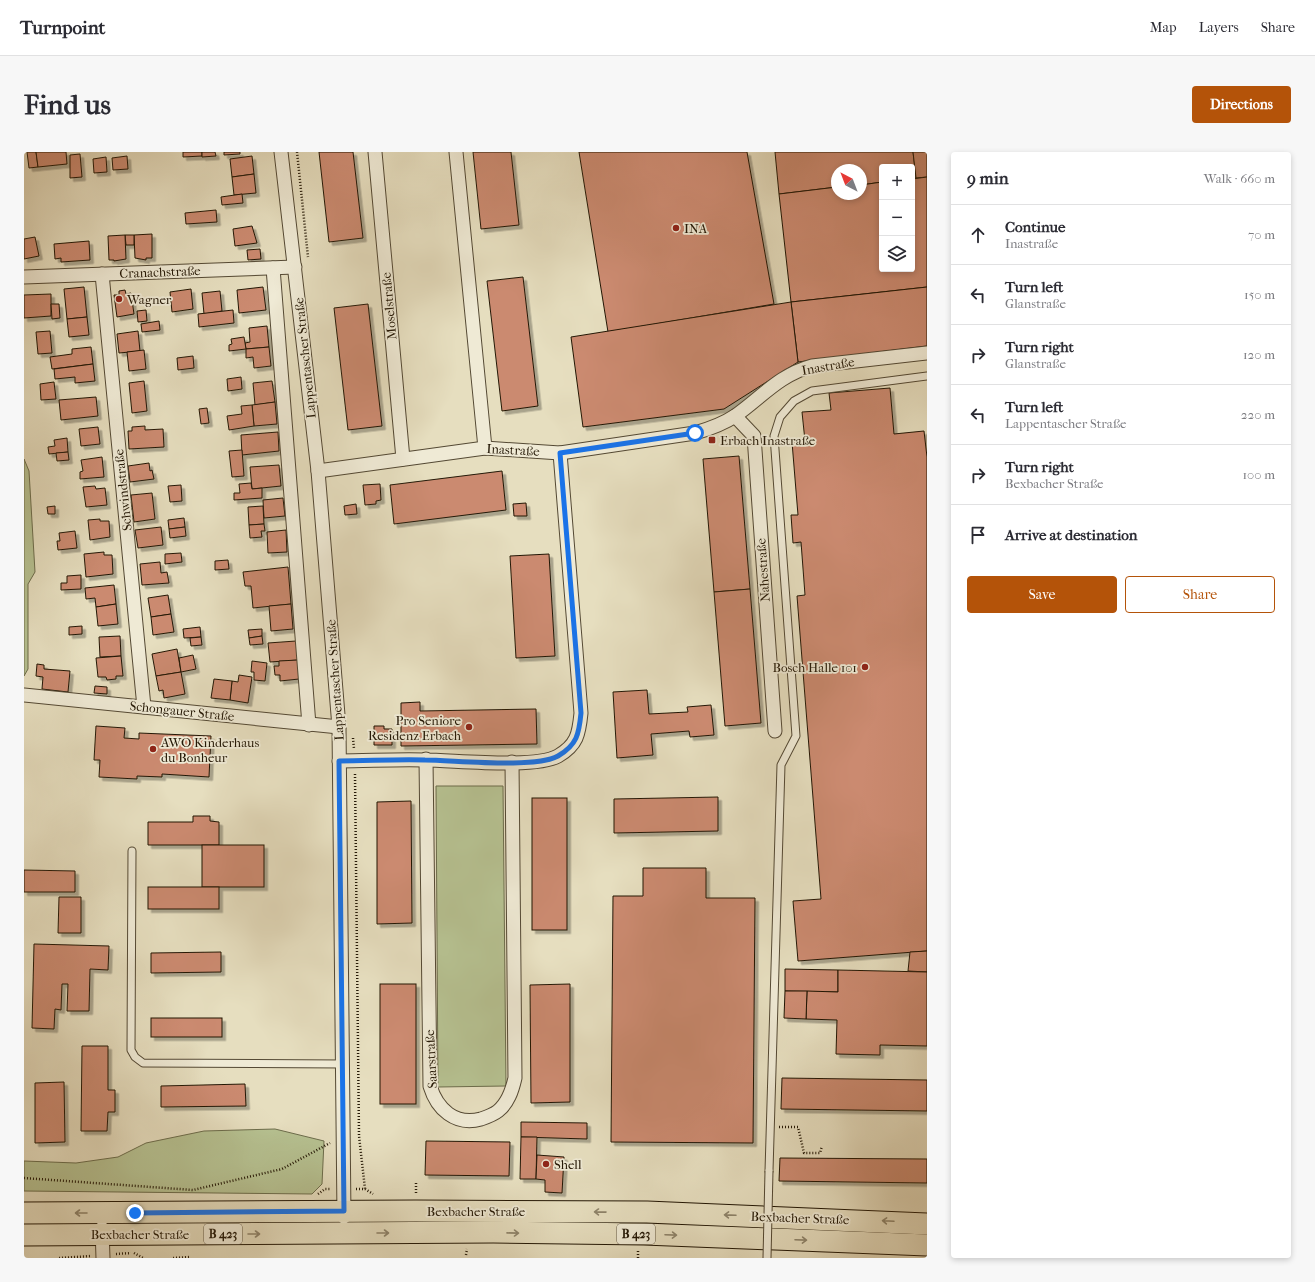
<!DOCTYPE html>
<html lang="en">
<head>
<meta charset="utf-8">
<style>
  :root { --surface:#fff; --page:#f7f7f7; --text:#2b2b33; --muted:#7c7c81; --line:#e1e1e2; --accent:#b45309 }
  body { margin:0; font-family:"IM FELL French Canon",serif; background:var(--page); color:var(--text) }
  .controls { position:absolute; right:12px; top:12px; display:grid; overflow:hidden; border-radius:4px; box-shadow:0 2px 6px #0003 }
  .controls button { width:36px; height:36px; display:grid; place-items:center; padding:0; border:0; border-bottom:1px solid var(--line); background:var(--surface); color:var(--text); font:20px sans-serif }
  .compass { position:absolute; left:807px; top:12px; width:36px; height:36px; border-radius:50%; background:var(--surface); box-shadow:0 2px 6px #0003; rotate:318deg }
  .stop { position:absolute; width:12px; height:12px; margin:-9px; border:3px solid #1a73e8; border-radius:50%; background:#fff }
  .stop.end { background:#1a73e8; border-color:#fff; box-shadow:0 1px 4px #0008 }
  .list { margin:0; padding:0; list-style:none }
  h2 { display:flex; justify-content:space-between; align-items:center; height:52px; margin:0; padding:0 16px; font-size:17px }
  h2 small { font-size:13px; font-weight:400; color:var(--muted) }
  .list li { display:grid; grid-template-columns:26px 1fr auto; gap:12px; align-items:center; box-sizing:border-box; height:60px; padding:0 16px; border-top:1px solid var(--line) }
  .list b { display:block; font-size:15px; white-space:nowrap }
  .list p { margin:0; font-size:13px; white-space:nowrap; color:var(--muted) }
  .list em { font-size:13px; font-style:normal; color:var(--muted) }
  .actions { display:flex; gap:8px; padding:12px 16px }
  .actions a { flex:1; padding:9px 0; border:1px solid var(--accent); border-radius:4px; text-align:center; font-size:14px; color:var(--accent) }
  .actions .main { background:var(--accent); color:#fff }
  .icon { flex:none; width:22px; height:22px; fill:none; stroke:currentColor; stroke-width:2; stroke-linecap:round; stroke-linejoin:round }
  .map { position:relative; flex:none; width:903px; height:1106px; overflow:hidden; border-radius:4px }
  header { display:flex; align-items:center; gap:24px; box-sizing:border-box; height:56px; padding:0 20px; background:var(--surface); border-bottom:1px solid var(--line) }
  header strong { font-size:19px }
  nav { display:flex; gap:22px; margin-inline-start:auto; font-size:14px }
  .intro { display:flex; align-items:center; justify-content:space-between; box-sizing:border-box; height:96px; padding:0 24px }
  h1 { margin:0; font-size:28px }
  .button { padding:10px 18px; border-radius:4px; background:var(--accent); color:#fff; font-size:14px; font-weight:700 }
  main { display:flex; gap:24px; padding:0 24px }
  aside { flex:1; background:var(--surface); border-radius:4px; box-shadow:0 2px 6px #0003 }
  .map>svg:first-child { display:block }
</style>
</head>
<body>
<header>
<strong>Turnpoint</strong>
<nav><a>Map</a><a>Layers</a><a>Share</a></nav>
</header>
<div class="intro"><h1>Find us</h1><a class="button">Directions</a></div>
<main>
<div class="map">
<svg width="903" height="1106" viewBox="0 0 903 1106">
  <defs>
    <filter id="shadow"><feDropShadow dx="3.5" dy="3.5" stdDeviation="0" flood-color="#0004"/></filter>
  </defs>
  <rect width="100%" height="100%" fill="#e6debf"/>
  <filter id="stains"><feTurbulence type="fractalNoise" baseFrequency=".005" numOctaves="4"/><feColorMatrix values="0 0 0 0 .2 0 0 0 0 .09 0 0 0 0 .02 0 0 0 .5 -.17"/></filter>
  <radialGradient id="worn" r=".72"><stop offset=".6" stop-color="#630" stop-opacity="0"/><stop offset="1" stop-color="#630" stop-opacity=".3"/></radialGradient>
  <g fill="#b6c191" stroke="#6c6c4b">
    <polygon points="0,307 5,319 11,420 4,432 4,517 0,524"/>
    <polygon points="412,634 479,634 482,934 414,935"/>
    <polygon points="251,977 300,989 298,1032 288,1042 0,1039 0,1009 52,1011 94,1005 122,991 180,979"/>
  </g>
  <g fill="#cb8a6f" stroke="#231705" filter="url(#shadow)">
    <polygon points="3,0 12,0 14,15 5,16"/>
    <polygon points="12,0 42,0 43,12 14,15"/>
    <polygon points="159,0 178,0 178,4 159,5"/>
    <polygon points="178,0 191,0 192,4 178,5"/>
    <polygon points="200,0 216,0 216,2 200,3"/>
    <polygon points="295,0 329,0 339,86 305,90"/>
    <polygon points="449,0 487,0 495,73 457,77"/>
    <polygon points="555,0 723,0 750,152 584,180"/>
    <polygon points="751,0 889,0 892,26 888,27 888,15 858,15 858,30 837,33 837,18 813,18 813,35 755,42"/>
    <polygon points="889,0 903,0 903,25 892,26"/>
    <polygon points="56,2 58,25 46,26 46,3"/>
    <polygon points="103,4 104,17 89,18 88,6"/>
    <polygon points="228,4 230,22 208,25 206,7"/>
    <polygon points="82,5 83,20 70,21 69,7"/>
    <polygon points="230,22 232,41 210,43 208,25"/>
    <polygon points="903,25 903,135 767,150 755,42 813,35 813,42 837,42 837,33 858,30 858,117 888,117 888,27"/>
    <polygon points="218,42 219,51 198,53 197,45"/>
    <polygon points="192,58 193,70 162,72 161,61"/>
    <polygon points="228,74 233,91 211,94 209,77"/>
    <polygon points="128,82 128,106 122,106 122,108 111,106 110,83"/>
    <polygon points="101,83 110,83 110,93 102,93"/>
    <polygon points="101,83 102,107 90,109 90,108 85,108 84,84"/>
    <polygon points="11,85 15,104 0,107 0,87"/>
    <polygon points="65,89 66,108 37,110 37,106 31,107 30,92"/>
    <polygon points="236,97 237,107 224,108 223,98"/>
    <polygon points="499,125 514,254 478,259 463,129"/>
    <polygon points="60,135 63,165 43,167 40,137"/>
    <polygon points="239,135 242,158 215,161 213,138"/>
    <polygon points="903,135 903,194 774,210 767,150"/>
    <polygon points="167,137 169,157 148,160 146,140"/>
    <polygon points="101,138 102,142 107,141 110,162 93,165 90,143 95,143 95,139"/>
    <polygon points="196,139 198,159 180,162 178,141"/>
    <polygon points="27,142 27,164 0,166 0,143"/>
    <polygon points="767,150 774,210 700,257 559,275 547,185"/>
    <polygon points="27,152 35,152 36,166 28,167"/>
    <polygon points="344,152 358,274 324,278 310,156"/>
    <polygon points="122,158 123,169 114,170 113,159"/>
    <polygon points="209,158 210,171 175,175 174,162"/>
    <polygon points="63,165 65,183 45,185 43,167"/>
    <polygon points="135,169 136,178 118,180 117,172"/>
    <polygon points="243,174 245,195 222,197 221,191 226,190 225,176"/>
    <polygon points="26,179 28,201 14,202 12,180"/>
    <polygon points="114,179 116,199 95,201 93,182"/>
    <polygon points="220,185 222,197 205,199 205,193 208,192 207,187"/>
    <polygon points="67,195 69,212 28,217 26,205 48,202 48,197"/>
    <polygon points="245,195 247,214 230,216 229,205 222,206 222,197"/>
    <polygon points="120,198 122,217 105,219 103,200"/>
    <polygon points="169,204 170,216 154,218 153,206"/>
    <polygon points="69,212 71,229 51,231 51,225 31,227 30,217"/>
    <polygon points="217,225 218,237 204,239 203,227"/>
    <polygon points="120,229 123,259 108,261 105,231"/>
    <polygon points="248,229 251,250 231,253 229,231"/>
    <polygon points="30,230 32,247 17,248 16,232"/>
    <polygon points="866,236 870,282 900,279 903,305 903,799 774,809 769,749 797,747 773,444 781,443 777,390 769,391 767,363 774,363 768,290 781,289 778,260 807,258 805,241"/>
    <polygon points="72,245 74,264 37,268 35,248"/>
    <polygon points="251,250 253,272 230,274 228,253"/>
    <polygon points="228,253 230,274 205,278 203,264 218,262 217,254"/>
    <polygon points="183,256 185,271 177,272 175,257"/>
    <polygon points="121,274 121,278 139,277 140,295 105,297 104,279 108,279 108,275"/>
    <polygon points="74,275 76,292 57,294 55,277"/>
    <polygon points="254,280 255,299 218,303 217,283"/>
    <polygon points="43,286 44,300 25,302 24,295 31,294 30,288"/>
    <polygon points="218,298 220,324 208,325 205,299"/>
    <polygon points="44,300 45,308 33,309 32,301"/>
    <polygon points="715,304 726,437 690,440 679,307"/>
    <polygon points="78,305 80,325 56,327 56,320 59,319 57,308"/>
    <polygon points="125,311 126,319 128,318 130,327 106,330 104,314"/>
    <polygon points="255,313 257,334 228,337 226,315"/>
    <polygon points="478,319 482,358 370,372 366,333"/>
    <polygon points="227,331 228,337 238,336 238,346 210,348 210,341 216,341 215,332"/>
    <polygon points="356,332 357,348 352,349 352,352 341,353 339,333"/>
    <polygon points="157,333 158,349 146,350 144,334"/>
    <polygon points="71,334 72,337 81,336 83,353 62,355 59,335"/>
    <polygon points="128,341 131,367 110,370 107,343"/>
    <polygon points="259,346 261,364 240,366 239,348"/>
    <polygon points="502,351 503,364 490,364 489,352"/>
    <polygon points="332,352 333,362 321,363 320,354"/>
    <polygon points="31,354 31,362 24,362 23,355"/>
    <polygon points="239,354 240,372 225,373 224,355"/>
    <polygon points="160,366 161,375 145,377 144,368"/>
    <polygon points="76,367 76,369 85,369 86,385 66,388 64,368"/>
    <polygon points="240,372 241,379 237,379 238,385 226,386 225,373"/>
    <polygon points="137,375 139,393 114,396 111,378"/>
    <polygon points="161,375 162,384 146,386 145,377"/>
    <polygon points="262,378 263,400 244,401 243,380"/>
    <polygon points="51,379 53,396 34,398 33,389 36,389 35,381"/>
    <polygon points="80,400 80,403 88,403 89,422 62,425 60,402"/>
    <polygon points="157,401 158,410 141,412 141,402"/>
    <polygon points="525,402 531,504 492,506 486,404"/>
    <polygon points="204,408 205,417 191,418 191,409"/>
    <polygon points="136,410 137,421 143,420 145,431 118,433 116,412"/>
    <polygon points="264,415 267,452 229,456 227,434 221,434 219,420"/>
    <polygon points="57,423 57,437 37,438 37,431 43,431 43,424"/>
    <polygon points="90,433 92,452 72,455 71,446 62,447 61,436"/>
    <polygon points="726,437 737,571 701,574 690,440"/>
    <polygon points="144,443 147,462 127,465 124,446"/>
    <polygon points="92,452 94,472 74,474 72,455"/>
    <polygon points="267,452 269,477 247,479 245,454"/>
    <polygon points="147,462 150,480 129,483 127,465"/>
    <polygon points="58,474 58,482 45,483 45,475"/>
    <polygon points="176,475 177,485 160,486 159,477"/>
    <polygon points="238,477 238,484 225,486 224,478"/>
    <polygon points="96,484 97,504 76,505 75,485"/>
    <polygon points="238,484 239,492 226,493 225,486"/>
    <polygon points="177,485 178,493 167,494 166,486"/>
    <polygon points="272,489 274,508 246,510 244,491"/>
    <polygon points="153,497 157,520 132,524 128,502"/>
    <polygon points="169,503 172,517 157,520 155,506"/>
    <polygon points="97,504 99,524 92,524 92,527 83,528 82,525 74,525 72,506"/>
    <polygon points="274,508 275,527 256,529 256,523 251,523 250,514 255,514 255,509"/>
    <polygon points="228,509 243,511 241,529 230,528 230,520 227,520"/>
    <polygon points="13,512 20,513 20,517 46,519 44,540 18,537 19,525 12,524"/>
    <polygon points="157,520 161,542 140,546 139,538 135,539 132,524"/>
    <polygon points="215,523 228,525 224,551 206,548 208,529 214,530"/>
    <polygon points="190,527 208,529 206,548 187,546"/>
    <polygon points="71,534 83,535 83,542 70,541"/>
    <polygon points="623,538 625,562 664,560 663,555 687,553 690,583 666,585 665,579 627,582 629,603 593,606 589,540"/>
    <polygon points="396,550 396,559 512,557 513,592 377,594 377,551"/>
    <polygon points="72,574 101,576 100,586 115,587 115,581 187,584 185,625 138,622 138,625 113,624 113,627 75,625 76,608 70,608"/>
    <polygon points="350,574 360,574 360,577 368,577 368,593 350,593"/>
    <polygon points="694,645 694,679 590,681 590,647"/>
    <rect x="508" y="646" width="35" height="132"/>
    <polygon points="387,649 388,771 353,772 353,650"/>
    <polygon points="169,664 186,664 186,669 195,670 195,693 124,693 124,670 169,670"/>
    <rect x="178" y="693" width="62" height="42"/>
    <polygon points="619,716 682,716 682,746 731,746 729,991 587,990 589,744 619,744"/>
    <polygon points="0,718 51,719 51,740 0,740"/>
    <rect x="124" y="735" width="71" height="22"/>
    <polygon points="35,745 57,745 57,781 34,781"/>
    <polygon points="10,792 85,794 84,818 66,817 65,859 43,859 44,832 38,832 37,858 31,857 30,877 8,876"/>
    <polygon points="903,799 903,820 884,819 886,800"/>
    <polygon points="197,800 197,820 127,821 127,801"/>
    <polygon points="761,817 814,818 814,840 761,839"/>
    <polygon points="814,818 903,820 903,894 856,893 856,903 812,902 813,868 782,867 783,839 814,840"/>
    <rect x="356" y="832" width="36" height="120"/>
    <polygon points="546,832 546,950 507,951 506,833"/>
    <polygon points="761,839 783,839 782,867 760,866"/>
    <rect x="127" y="866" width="71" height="19"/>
    <polygon points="58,894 84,894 84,938 91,938 91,960 84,960 83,979 57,979"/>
    <polygon points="758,926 903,928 903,959 757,957"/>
    <polygon points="40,930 41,990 11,991 11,931"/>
    <polygon points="221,932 222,954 137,955 137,934"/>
    <polygon points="497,970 563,971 563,987 497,985"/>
    <polygon points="497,985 513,985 512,1027 496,1027"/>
    <polygon points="402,989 486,990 485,1024 401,1023"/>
    <polygon points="513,1003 540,1005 538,1041 521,1040 521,1028 512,1027"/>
    <polygon points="756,1006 903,1007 903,1031 755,1029"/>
  </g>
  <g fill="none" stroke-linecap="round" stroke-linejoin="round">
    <g stroke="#544934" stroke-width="9">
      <g id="lane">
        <polyline points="108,699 107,898 111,905 119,911 320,912"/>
        <polyline points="745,1019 757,613 772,584 750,284 756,265 770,249 788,239 903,224"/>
      </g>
    </g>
    <g stroke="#544934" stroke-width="15">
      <g id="street">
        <polyline points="257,0 294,319 315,575 320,1065"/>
        <polyline points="351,0 379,307"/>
        <polyline points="432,0 461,296"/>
        <polyline points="249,116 285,573"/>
        <polyline points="78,122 120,555"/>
        <polyline points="0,125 271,115"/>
        <polyline points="711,264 730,284 751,579"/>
        <path d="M294,319L461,296L536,301L671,281C685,277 699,272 711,264C738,245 755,223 788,214L903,201"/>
        <polyline points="0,543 315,575"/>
        <path d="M402,607L406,934C413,957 431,974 457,967C463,965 469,963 474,959C484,951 488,939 491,926L488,610"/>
        <path d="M315,609C344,609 372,607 401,608C430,608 511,617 534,604C553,593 555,582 557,561L536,301"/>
        <polyline points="78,1076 79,1106"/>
      </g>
    </g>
    <g stroke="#231705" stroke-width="23">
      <g id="primary">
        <polyline points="0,1061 392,1059 623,1060 903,1072"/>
        <polyline points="0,1083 469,1080 620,1082 903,1093"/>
      </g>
    </g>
    <g stroke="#231705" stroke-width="2.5" stroke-dasharray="1 2" stroke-linecap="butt">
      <polyline points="273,0 284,105"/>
      <polyline points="329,586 330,597"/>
      <polyline points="331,622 335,984 341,1037"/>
      <polyline points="755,975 774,975 780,1001 796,1001 798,994"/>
      <polyline points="0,1026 169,1038 258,1017 306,991"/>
      <polyline points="392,1031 392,1042"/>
      <polyline points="332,1037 341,1037 349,1042"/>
      <polyline points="294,1042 301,1037 307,1037"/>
      <polyline points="110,1101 119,1106"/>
      <polyline points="92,1102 107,1101"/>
      <polyline points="442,1103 443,1097"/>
      <polyline points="35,1106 67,1104"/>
      <polyline points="149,1106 167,1105"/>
      <polyline points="614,1106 614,1098"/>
    </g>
    <use href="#lane" stroke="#efead5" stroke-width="7"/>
    <use href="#street" stroke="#efead5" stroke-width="13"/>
    <use href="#primary" stroke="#e6debf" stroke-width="21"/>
    <g stroke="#544934" stroke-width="9" stroke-linecap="butt">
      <polyline id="lane-bridge" points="743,1106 745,1019"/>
    </g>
    <use href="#lane-bridge" stroke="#efead5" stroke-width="7"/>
  </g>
  <defs><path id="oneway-shaft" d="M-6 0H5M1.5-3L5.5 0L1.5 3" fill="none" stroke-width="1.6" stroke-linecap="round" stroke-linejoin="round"/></defs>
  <g stroke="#8e846b">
    <use href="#oneway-shaft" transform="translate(576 1060) rotate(-179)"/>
    <use href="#oneway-shaft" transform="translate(57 1061) rotate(180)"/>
    <use href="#oneway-shaft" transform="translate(706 1063) rotate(-178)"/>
    <use href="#oneway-shaft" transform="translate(864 1069) rotate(-177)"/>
    <use href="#oneway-shaft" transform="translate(359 1081)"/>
    <use href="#oneway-shaft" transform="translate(489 1081) rotate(1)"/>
    <use href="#oneway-shaft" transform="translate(230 1082)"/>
    <use href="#oneway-shaft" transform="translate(647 1083) rotate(2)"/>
    <use href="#oneway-shaft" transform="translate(777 1088) rotate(2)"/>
  </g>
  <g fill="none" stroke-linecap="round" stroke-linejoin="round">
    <path stroke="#1a73e8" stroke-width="5" d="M111,1061L320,1059L315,609C344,609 372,607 401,608C430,608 511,617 534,604C553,593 555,582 557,561L536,301L671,281"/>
  </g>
  <g fill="#8f2418" stroke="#efead5" stroke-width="1.5">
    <circle cx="652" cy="76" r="4"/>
    <circle cx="95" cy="147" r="4"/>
    <rect x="684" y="284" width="8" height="8" rx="2"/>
    <circle cx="841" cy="515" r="4"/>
    <circle cx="445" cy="575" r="4"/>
    <circle cx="129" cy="597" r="4"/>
    <circle cx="522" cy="1012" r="4"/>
  </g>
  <g text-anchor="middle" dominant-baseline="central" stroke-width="3.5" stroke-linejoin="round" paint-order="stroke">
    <g fill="#efead5" stroke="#605643" stroke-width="1">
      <rect x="180" y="1072" width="38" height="20" rx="3"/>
      <rect x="593" y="1072" width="38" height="20" rx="3"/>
    </g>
    <g font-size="12" font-weight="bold" fill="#231705">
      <text x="199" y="1082">B 423</text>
      <text x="612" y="1082">B 423</text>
    </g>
    <g font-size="13" fill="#231705" stroke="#efead5" text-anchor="start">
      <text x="660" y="76">INA</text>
      <text x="103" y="147">Wagner</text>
      <text x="696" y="288">Erbach Inastraße</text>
      <text x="833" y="515" text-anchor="end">Bosch Halle 101</text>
      <text x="437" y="568" text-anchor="end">Pro Seniore<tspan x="437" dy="15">Residenz Erbach</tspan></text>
      <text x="137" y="590">AWO Kinderhaus<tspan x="137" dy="15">du Bonheur</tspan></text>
      <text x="530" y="1012">Shell</text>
    </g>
    <g font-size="13" fill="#231705" stroke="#efead5">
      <text transform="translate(136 120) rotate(-2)">Cranachstraße</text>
      <text transform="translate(365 154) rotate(-95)">Moselstraße</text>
      <text transform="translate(281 206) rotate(-96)">Lappentascher Straße</text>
      <text transform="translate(804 214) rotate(-10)">Inastraße</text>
      <text transform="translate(489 298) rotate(3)">Inastraße</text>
      <text transform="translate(99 338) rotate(-96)">Schwindstraße</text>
      <text transform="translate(739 418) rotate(-94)">Nahestraße</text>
      <text transform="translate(311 528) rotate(-94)">Lappentascher Straße</text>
      <text transform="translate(158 559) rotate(6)">Schongauer Straße</text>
      <text transform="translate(407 907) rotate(-93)">Saarstraße</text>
      <text x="452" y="1059">Bexbacher Straße</text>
      <text transform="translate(776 1066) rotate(2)">Bexbacher Straße</text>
      <text x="116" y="1082">Bexbacher Straße</text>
    </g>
  </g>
  <rect width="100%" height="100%" filter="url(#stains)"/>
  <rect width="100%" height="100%" fill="url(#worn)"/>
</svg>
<div class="controls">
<button>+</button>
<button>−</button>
<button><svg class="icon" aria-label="layers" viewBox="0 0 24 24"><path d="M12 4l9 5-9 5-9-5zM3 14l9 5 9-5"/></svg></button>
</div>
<svg class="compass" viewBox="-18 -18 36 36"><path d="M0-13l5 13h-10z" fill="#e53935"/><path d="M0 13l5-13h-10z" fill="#7c7c81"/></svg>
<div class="stop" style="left:671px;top:281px"></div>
<div class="stop end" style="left:111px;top:1061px"></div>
</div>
<aside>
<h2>9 min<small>Walk · 660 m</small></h2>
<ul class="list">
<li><svg class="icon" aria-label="ahead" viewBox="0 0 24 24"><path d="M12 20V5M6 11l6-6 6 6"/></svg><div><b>Continue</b><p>Inastraße</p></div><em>70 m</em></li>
<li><svg class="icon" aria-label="left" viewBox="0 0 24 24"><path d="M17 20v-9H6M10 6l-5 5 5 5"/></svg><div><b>Turn left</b><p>Glanstraße</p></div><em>150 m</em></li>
<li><svg class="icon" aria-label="right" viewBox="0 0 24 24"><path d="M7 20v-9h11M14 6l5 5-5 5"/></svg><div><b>Turn right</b><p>Glanstraße</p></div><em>120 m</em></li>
<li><svg class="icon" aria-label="left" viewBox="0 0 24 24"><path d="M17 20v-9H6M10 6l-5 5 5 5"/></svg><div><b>Turn left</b><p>Lappentascher Straße</p></div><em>220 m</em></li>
<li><svg class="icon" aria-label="right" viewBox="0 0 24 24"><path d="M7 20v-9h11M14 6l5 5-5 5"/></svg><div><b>Turn right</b><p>Bexbacher Straße</p></div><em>100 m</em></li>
<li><svg class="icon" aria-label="arrive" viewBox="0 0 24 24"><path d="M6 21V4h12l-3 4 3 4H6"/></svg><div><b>Arrive at destination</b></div></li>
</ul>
<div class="actions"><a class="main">Save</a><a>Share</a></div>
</aside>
</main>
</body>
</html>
